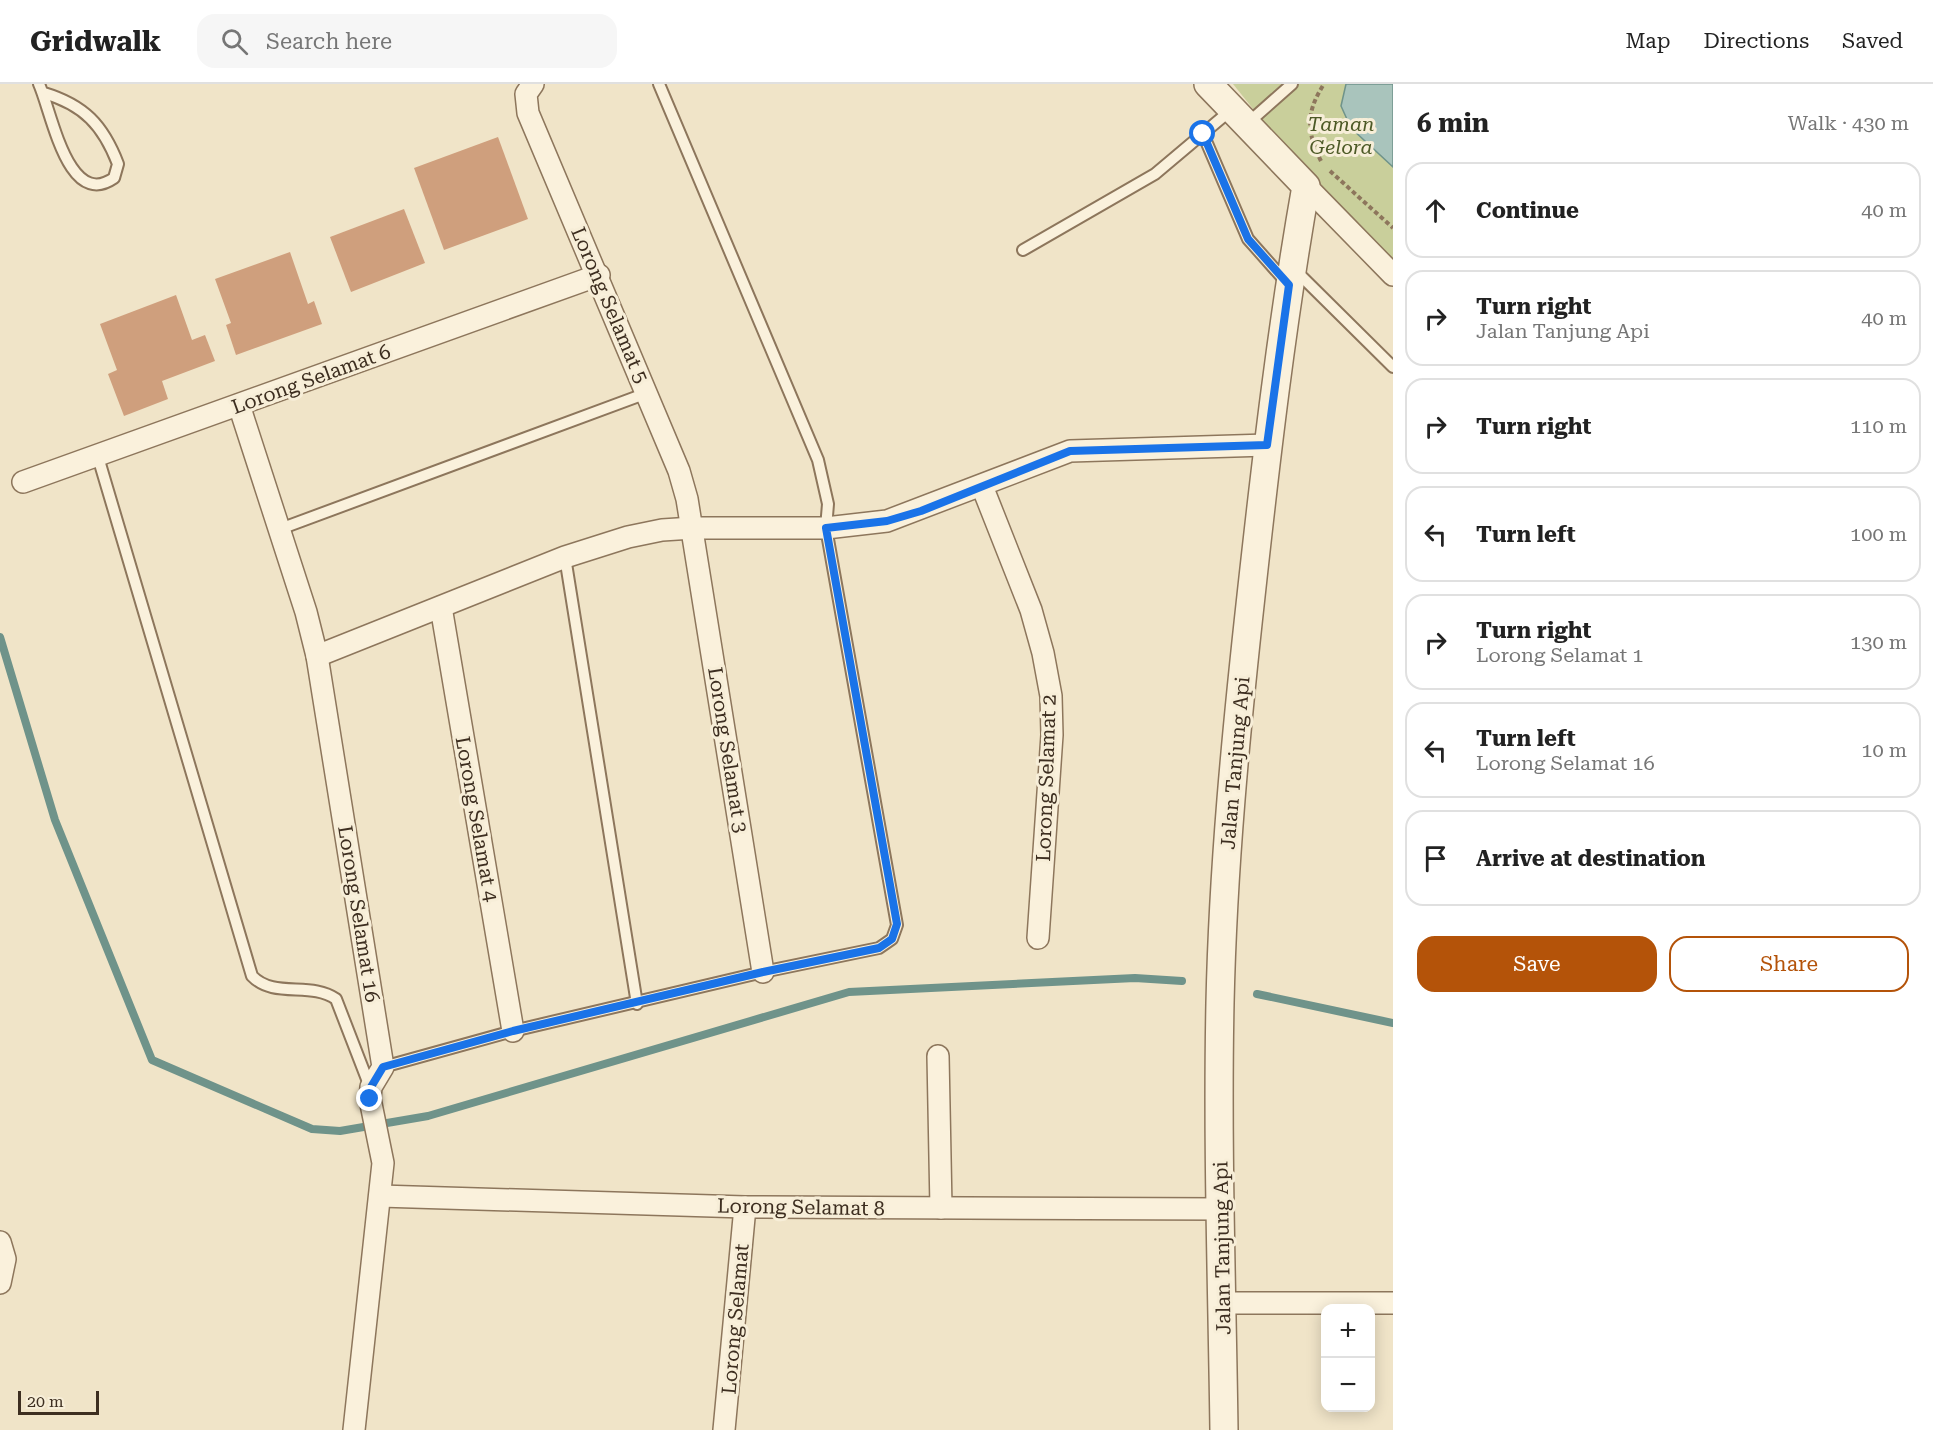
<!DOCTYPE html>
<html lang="en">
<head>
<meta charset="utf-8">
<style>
  :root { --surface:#fff; --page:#f6f6f6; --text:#222; --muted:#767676; --line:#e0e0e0; --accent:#b45309 }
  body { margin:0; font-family:"Roboto Serif",serif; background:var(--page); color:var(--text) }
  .controls { position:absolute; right:18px; bottom:18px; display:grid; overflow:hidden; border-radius:12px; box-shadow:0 3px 15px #0003 }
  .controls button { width:54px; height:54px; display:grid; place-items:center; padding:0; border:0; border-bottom:2px solid var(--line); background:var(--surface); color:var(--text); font:30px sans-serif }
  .scale { position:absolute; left:18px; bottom:15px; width:81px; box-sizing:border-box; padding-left:6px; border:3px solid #3d2e20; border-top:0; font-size:16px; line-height:21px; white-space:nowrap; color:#3d2e20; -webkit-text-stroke:4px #f7eed8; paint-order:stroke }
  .stop { position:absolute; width:18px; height:18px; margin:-14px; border:4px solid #1a73e8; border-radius:50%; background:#fff }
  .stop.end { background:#1a73e8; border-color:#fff; box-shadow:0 2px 6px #0008 }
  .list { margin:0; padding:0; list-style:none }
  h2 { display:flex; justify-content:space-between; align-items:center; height:78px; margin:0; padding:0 24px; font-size:26px }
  h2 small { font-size:20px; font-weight:400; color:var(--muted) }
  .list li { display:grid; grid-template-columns:39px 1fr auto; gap:18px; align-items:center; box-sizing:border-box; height:96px; margin:0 12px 12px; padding:0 12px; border:2px solid var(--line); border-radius:18px }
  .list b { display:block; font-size:22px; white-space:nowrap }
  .list p { margin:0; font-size:20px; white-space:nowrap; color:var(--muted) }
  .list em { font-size:20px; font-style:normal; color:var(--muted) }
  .actions { display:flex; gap:12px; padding:18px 24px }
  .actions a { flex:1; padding:14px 0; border:2px solid var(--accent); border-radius:18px; text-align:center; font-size:21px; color:var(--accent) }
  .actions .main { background:var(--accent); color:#fff }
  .icon { flex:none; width:33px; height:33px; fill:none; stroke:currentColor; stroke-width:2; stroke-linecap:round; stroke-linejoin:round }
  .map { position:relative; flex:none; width:1393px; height:1346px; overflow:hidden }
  header { display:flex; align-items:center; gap:36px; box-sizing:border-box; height:84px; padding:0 30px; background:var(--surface); border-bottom:2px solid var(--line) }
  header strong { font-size:28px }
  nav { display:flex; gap:33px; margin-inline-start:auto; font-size:21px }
  .search { width:420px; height:54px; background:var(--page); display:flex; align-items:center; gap:15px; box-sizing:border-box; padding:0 21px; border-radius:18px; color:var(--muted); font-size:22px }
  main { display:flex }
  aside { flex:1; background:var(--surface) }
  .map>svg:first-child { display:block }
</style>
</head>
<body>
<header>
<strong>Gridwalk</strong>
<div class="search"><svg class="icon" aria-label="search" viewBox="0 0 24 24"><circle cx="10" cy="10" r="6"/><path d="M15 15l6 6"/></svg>Search here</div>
<nav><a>Map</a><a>Directions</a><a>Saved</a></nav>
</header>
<main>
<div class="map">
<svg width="1393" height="1346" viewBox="0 0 1393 1346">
  <rect width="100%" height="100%" fill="#f0e4c8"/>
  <polygon fill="#c9cf9b" points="1233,0 1393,0 1393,176 1294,76"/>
  <polygon fill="#a9c4bc" stroke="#6f938a" stroke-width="1.5" points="1346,0 1393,0 1393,83 1351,44 1341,22"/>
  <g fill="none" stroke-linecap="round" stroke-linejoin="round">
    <g stroke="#6f938a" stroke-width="8">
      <polyline points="0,553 55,736 152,976 312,1045 340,1047 428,1032 849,908 1135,894 1182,897"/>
      <polyline points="1257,910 1393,939"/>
    </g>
  </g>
  <g fill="#cf9f7d">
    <polygon points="498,53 528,135 444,166 414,84"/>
    <polygon points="404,125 425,179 351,208 330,153"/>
    <polygon points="290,168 308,220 314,217 322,240 236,271 226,241 231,239 215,195"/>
    <polygon points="176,211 192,256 205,251 215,277 162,297 168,315 124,332 108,290 117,286 100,240"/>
  </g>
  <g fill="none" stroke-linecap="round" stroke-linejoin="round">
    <g stroke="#8d765c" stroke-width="14">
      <g id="service">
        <path d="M39,0C52,29 68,126 114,94L118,80C103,41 84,21 44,9"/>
        <polyline points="1248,39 1292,0"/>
        <polyline points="1203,50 1248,155 1287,199"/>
        <polyline points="1023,166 1155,90 1231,26"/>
        <polyline points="1295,186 1393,283"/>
        <path d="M98,373L252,892C274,915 311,897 336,915L370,1003"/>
        <polyline points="280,445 647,309"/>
        <polyline points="565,473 637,920"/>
        <polyline points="383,983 513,947 763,888 879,864 892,855 897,841 826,444 828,420 818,376 659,0"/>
      </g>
    </g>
    <g stroke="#8d765c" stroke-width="24">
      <g id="minor">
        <polyline points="533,0 526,10 528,29 679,387 687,415 763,888"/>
        <polyline points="1306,102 1393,191"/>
        <polyline points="239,321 306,528 317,572 383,983 371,1003 370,1015 383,1079 354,1346"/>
        <polyline points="23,398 599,191"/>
        <polyline points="982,402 1031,526 1043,569 1051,612 1052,651 1038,854"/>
        <polyline points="441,523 513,947"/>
        <polyline points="317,572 565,473 628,453 662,446 693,444 826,444 887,437 1070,367 1267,361"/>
        <polyline points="938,972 941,1124"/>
        <polyline points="380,1112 745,1123 1222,1125"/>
        <polyline points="0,1158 5,1175 0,1199"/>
        <polyline points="1222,1219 1393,1219"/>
        <polyline points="724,1346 745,1123"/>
      </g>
    </g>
    <g stroke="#8d765c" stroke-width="30">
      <path id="tertiary" d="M1208,0L1306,102C1282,238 1266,375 1251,512C1236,648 1223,783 1220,919C1217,1061 1222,1204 1224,1346"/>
    </g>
    <g stroke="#8d765c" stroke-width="4" stroke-dasharray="4.5 3" stroke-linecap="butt">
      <path d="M1321,77C1306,47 1306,28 1324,0"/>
      <polyline points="1330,87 1393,144"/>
    </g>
    <use href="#service" stroke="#faf1dc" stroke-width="10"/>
    <use href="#minor" stroke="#faf1dc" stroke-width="21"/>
    <use href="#tertiary" stroke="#faf1dc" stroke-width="27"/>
  </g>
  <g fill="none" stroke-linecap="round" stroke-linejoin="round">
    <polyline stroke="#1a73e8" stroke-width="8" points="370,1015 371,1003 383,983 513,947 763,888 879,864 892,855 897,840 826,444 887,437 921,427 1070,367 1267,361 1289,201 1248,155 1203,50"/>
  </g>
  <g text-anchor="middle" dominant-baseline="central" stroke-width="6" stroke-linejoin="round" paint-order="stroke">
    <g font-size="20" font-style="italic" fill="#4d5a26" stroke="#f7eed8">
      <text x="1341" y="40">Taman<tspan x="1341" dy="23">Gelora</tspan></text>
    </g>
    <g font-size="20" fill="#3d2e20" stroke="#f7eed8">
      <text transform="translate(610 221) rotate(67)">Lorong Selamat 5</text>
      <text transform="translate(311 295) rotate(-20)">Lorong Selamat 6</text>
      <text transform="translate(728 666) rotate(81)">Lorong Selamat 3</text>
      <text transform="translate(1235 679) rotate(-85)">Jalan Tanjung Api</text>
      <text transform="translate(1046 694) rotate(-88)">Lorong Selamat 2</text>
      <text transform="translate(477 735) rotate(80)">Lorong Selamat 4</text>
      <text transform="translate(359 830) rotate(81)">Lorong Selamat 16</text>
      <text transform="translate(801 1123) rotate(1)">Lorong Selamat 8</text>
      <text transform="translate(1222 1164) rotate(-91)">Jalan Tanjung Api</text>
      <text transform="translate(735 1235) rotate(-85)">Lorong Selamat</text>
    </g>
  </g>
</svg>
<div class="controls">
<button>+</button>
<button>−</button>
</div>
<div class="scale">20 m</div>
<div class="stop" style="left:1203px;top:50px"></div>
<div class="stop end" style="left:370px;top:1015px"></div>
</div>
<aside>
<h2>6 min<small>Walk · 430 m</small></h2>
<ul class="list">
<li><svg class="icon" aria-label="ahead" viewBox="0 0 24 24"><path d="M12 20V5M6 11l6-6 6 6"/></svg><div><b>Continue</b></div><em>40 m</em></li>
<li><svg class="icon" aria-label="right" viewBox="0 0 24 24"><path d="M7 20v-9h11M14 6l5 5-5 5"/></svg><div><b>Turn right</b><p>Jalan Tanjung Api</p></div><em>40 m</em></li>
<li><svg class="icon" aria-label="right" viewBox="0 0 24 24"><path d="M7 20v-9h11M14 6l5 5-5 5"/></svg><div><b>Turn right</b></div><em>110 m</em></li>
<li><svg class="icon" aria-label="left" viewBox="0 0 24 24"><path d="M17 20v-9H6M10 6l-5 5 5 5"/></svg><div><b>Turn left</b></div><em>100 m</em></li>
<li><svg class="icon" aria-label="right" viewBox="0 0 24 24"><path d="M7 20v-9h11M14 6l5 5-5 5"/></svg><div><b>Turn right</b><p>Lorong Selamat 1</p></div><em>130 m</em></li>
<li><svg class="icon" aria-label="left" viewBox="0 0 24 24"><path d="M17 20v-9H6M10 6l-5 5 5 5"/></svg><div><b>Turn left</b><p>Lorong Selamat 16</p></div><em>10 m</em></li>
<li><svg class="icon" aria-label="arrive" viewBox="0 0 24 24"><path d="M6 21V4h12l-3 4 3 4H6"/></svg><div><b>Arrive at destination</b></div></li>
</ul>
<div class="actions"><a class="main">Save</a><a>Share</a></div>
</aside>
</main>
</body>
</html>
